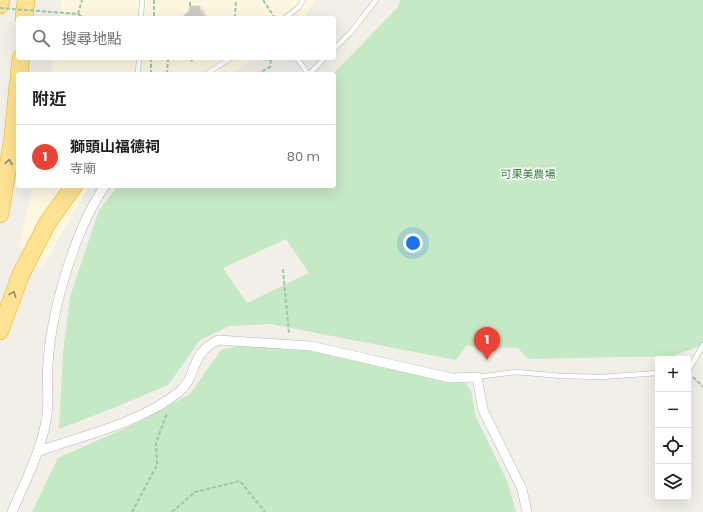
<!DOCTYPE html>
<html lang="zh-TW">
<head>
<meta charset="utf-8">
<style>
  :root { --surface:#fff; --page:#f6f6f6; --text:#202124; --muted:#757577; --line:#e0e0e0; --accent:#ea4335 }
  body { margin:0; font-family:Poppins,"Noto Sans TC",sans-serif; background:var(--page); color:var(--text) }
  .controls { position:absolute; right:12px; bottom:12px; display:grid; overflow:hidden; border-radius:4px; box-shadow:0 4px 16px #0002 }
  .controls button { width:36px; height:36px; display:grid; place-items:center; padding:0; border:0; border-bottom:1px solid var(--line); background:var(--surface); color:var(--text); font:20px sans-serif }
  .you { position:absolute; left:413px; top:243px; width:14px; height:14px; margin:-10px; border:3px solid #fff; border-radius:50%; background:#1a73e8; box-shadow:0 0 0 6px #1a73e833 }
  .badge { display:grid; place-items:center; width:26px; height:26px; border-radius:50%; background:var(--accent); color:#fff; font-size:13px; font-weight:700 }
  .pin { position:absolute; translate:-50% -33px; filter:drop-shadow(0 1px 2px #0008) }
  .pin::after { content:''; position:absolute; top:21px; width:14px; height:12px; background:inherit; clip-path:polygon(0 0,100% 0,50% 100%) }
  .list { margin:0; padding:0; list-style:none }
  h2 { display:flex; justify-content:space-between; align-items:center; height:52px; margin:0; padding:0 16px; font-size:17px }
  h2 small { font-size:13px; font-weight:400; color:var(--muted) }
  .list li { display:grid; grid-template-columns:26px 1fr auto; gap:12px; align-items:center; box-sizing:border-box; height:64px; padding:0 16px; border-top:1px solid var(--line) }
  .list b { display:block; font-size:15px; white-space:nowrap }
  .list p { margin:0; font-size:13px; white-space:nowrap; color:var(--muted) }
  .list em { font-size:13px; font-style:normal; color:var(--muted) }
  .icon { flex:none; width:22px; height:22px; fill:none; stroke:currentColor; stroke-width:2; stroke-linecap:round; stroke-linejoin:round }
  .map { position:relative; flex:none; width:703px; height:512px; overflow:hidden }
  .search { position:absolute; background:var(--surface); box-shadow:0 4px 16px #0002; left:16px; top:16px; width:320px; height:44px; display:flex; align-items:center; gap:10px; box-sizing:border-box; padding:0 14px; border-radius:4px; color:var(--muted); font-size:15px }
  .panel { position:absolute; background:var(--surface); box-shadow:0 4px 16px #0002; left:16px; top:72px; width:320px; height:116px; border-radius:4px }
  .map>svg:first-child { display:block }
</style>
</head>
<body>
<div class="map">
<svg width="703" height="512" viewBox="0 0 703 512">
  <defs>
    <filter id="shadow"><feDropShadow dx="2.5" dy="4.5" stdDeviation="2" flood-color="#0004"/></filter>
  </defs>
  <rect width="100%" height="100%" fill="#f1efe8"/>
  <g fill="#fef7e0">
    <polygon points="61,0 316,0 303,18 59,18"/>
    <polygon points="53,58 255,58 231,74 51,74"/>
    <polygon points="33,186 89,186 42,268 19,245"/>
  </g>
  <g fill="#c5e8c5" fill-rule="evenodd">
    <path d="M400,0H703V345L672,356L528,359L518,348L466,346L456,360L270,324L229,326L200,340L168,385L116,407L59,429L63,352L70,297L99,210L118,186H334L333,74L398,7ZM286,239L309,273L247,303L223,268Z"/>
    <polygon points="258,341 462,380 471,390 476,417 508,483 516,512 32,512 58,458 139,422 190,394 221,350"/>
  </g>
  <polygon fill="#cccac5" stroke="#d6d1c6" filter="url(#shadow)" points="190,6 200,6 200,11 206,18 181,18 189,11"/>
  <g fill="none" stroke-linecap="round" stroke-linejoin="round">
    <g stroke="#b5b8bc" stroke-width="5.5">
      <g id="lane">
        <polyline points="141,18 142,0"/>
        <polyline points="285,18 299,7 303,0"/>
        <polyline points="334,49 352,31 376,0"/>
        <polyline points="297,58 308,74"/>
        <polyline points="138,74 139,58"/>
        <polyline points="206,74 231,58"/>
        <polyline points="309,74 325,58"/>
        <polyline points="688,371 703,345"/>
        <polyline points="477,377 516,372 562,376 601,377 658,373"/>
      </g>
    </g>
    <g stroke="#b5b8bc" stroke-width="10">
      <g id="street">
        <path d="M39,451C85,435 140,423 179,392C198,377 188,355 218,340L311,346L451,378L477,377L483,410L522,489L527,512"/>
        <path d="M12,512C25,482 40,453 46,421C50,403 46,382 48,364C51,312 75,228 105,186"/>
      </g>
    </g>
    <g stroke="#f9ab00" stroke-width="18">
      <g id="highway">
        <polyline points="0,5 1,0"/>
        <polyline points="24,18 26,0"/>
        <polyline points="19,74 21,58"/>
        <polyline points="0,214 13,136 18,84"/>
        <polyline points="0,331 21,274 48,222 74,186"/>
      </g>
    </g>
    <g stroke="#9cc7a9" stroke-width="2" stroke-dasharray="4 2" stroke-linecap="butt">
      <polyline points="154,0 154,18"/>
      <polyline points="263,0 275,18"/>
      <polyline points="190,6 190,0"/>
      <polyline points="78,14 82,0"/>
      <polyline points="235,18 236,0"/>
      <polyline points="190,58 192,61 194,58"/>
      <polyline points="151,74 151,58"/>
      <polyline points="167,74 168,58"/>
      <polyline points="257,74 270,67 271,58"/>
      <polyline points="283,269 289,334"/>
      <polyline points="693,377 703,387"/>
      <polyline points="132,512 157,465 156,443 167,413"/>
      <polyline points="172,512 195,492 240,481 265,512"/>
    </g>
    <use href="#lane" stroke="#fff" stroke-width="4.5"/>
    <use href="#street" stroke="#fff" stroke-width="9"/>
    <use href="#highway" stroke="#fde293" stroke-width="17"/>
    <polyline stroke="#9cc7a9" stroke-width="2" stroke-dasharray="4 2" stroke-linecap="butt" points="0,8 78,14 84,18"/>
  </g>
  <defs><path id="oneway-chevron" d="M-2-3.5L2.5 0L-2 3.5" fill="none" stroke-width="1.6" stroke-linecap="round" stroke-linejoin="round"/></defs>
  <g stroke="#8e8975">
    <use href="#oneway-chevron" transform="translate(9 162) rotate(-81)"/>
    <use href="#oneway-chevron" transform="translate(13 294) rotate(-69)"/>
  </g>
  <g text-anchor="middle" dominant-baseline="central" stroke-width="3" stroke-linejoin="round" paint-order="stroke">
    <g font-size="11" fill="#348238" stroke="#fff">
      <text x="528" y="174">可果美農場</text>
    </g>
  </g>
</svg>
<div class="controls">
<button>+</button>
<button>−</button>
<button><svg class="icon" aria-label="locate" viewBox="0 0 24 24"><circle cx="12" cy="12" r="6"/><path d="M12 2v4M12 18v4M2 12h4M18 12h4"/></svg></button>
<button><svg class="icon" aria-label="layers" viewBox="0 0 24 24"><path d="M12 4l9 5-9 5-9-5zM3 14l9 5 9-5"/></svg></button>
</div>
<div class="you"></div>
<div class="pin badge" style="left:487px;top:360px">1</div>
<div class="search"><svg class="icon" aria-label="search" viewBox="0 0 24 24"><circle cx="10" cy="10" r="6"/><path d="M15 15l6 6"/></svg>搜尋地點</div>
<section class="panel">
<h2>附近<small></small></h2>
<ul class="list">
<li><span class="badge">1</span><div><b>獅頭山福德祠</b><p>寺廟</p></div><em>80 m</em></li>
</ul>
</section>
</div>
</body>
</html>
